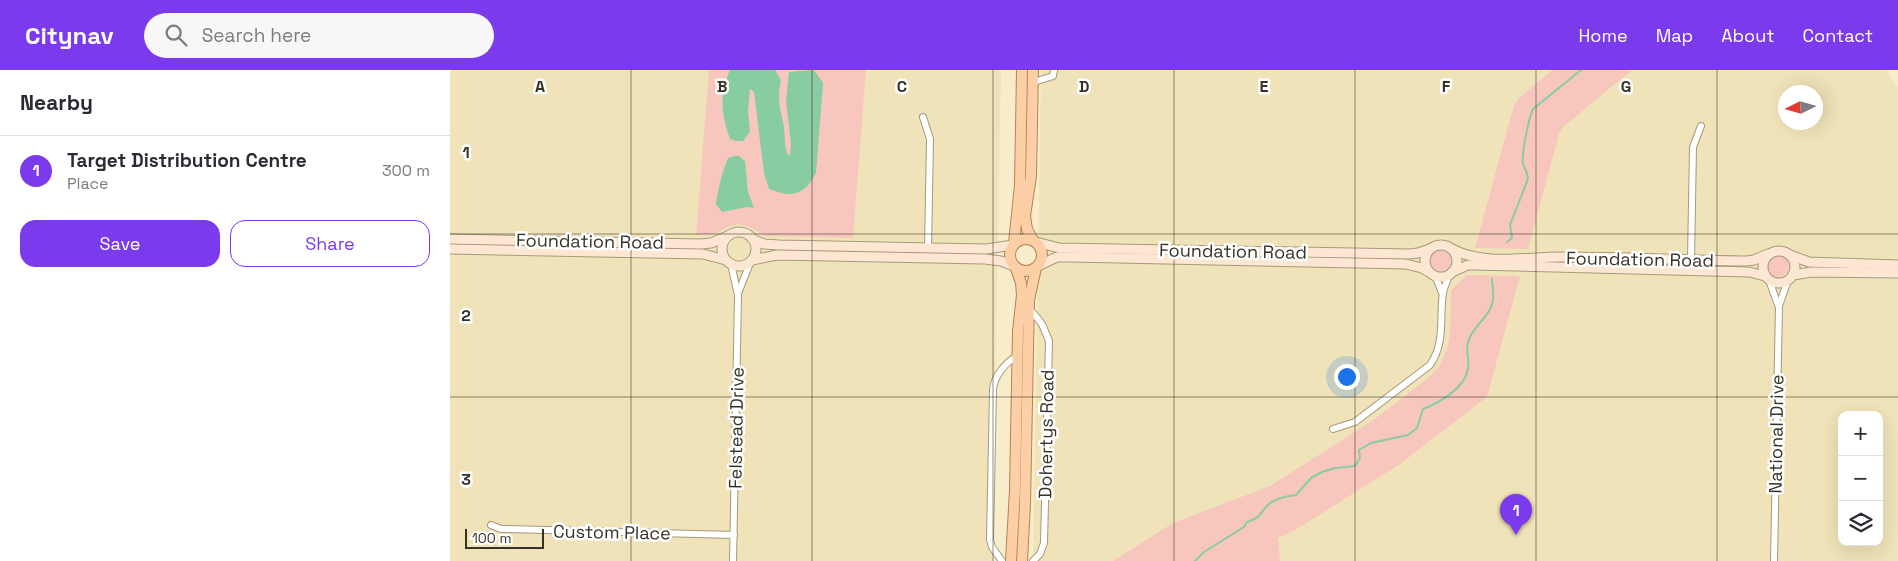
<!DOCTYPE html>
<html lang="en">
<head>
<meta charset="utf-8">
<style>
  :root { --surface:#fff; --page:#f7f7f7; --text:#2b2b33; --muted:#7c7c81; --line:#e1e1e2; --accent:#7c3aed }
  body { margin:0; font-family:"Space Grotesk",sans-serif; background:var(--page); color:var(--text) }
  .controls { position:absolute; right:15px; bottom:15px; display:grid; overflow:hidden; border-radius:10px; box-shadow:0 5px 20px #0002 }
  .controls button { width:45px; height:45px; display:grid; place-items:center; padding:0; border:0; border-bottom:1px solid var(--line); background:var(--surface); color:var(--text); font:25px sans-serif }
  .compass { position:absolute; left:1328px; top:15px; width:45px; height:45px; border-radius:50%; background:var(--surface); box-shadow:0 5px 20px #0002; rotate:265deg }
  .scale { position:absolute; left:15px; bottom:12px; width:79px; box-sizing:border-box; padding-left:5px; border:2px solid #363225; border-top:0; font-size:14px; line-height:18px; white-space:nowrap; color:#363225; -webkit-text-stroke:4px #fff; paint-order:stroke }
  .you { position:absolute; left:896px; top:306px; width:18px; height:18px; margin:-12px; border:4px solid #fff; border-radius:50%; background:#1a73e8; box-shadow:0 0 0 8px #1a73e833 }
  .badge { display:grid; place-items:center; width:32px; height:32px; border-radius:50%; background:var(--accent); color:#fff; font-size:16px; font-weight:700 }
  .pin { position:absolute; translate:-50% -41px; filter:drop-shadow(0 1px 2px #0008) }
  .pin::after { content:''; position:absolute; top:26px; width:18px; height:15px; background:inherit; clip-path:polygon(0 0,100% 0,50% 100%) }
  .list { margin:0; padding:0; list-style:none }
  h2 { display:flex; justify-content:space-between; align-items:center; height:65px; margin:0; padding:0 20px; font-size:21px }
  h2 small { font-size:16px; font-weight:400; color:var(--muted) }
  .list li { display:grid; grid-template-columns:32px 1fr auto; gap:15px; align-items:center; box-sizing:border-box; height:70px; padding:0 20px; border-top:1px solid var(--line) }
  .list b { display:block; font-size:19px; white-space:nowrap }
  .list p { margin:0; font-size:16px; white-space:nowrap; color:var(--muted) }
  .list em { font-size:16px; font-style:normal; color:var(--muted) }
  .actions { display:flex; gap:10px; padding:15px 20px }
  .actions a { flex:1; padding:11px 0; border:1px solid var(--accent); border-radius:15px; text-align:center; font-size:18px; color:var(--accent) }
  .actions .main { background:var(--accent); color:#fff }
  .icon { flex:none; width:28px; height:28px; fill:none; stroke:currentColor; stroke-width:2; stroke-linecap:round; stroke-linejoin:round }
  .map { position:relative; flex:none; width:1448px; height:491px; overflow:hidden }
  header { display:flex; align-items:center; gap:30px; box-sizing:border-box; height:70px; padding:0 25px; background:var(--accent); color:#fff }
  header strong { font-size:24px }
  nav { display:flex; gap:28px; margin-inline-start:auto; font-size:18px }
  .search { width:350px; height:45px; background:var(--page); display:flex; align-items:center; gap:12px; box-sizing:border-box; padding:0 18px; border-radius:28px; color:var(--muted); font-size:19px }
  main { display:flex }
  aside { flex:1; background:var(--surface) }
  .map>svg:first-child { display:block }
</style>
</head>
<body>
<header>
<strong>Citynav</strong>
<div class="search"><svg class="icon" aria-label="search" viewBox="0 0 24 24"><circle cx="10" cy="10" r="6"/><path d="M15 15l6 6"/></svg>Search here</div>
<nav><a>Home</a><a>Map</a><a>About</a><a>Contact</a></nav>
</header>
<main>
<aside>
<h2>Nearby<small></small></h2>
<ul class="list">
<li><span class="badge">1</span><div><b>Target Distribution Centre</b><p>Place</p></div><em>300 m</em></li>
</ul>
<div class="actions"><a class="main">Save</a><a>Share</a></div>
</aside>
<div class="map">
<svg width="1448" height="491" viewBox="0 0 1448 491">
  <rect width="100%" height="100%" fill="#f8edca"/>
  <g fill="#f0e3b9" fill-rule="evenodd">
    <polygon points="0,0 551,0 542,491 0,491"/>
    <path d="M591,0H1436L1448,18V491H583ZM1336,22H1366V52H1336ZM1392,345H1429V472H1392Z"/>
  </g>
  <g fill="#f7c7be">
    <polygon points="259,0 416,0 403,168 316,166 300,157 288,154 277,157 265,164 246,165"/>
    <polygon points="1102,0 1182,0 1113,57 1109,64 1078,179 1025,178 1064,35 1069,28"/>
    <circle cx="991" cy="190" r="11"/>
    <circle cx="1328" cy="196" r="11"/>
    <polygon points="1017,205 1070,206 1037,327 950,394 847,459 828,468 830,491 663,491 723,453 820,416 922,351 977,309 989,296 997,280 1000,265 1001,220"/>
  </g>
  <g fill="#87cda1">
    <path d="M280,0H325L331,10C327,29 330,38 334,57C335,67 334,76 338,85L340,84L341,74L336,31L339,2L364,0L373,13L366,103C354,126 342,128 319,119L314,103L304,22L300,19L298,41L300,62L293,71H286L280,69C271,43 269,25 280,0Z"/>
    <path d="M284,86H289L295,91L298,122L304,138L297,137L272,142L266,134C268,119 272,102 278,88Z"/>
  </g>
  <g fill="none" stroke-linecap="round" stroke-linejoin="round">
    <g stroke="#87cda1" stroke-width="2">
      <path d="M1057,172L1062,168L1060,155L1078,109C1078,103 1075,100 1073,94C1071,86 1079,47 1083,39L1131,0"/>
      <path d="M745,491L754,482L794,457L797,452C811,447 807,447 816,437C822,429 837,426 846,425L861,408L872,402L885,398L905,396L910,388L909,380L921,373L958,365L967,358L973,339C989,333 1015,318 1018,299C1020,285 1013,280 1021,265C1027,254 1043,242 1043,229C1044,222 1042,215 1042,209"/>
    </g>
    <g stroke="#a59b7a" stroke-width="8">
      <g id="street">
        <polyline points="583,15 587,11 603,6 604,0"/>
        <polyline points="473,47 480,69 478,178"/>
        <polyline points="1241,190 1243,77 1251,56"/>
        <polyline points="281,194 288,225 283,491"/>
        <polyline points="981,203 987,210 992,223"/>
        <polyline points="1319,210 1328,235"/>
        <polyline points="289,221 300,193"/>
        <polyline points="579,238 592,254 599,271 594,473 590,484 583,491"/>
        <path d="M883,359L905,352L980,295C996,272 989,248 993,223C994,216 998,210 999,204"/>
        <polyline points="41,455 51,459 58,459 284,465"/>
        <path d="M552,491L542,477L540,470L543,320C544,306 555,293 567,286"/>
        <polyline points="1324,491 1329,236 1338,210"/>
      </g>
    </g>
    <g stroke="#a59b7a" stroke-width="11">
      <g id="secondary">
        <circle cx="289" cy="179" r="17"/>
        <polyline points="0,169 251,174 261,173 278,166"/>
        <polyline points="302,169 314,174 329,175 536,179 563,175"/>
        <polyline points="586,172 609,178 959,184 968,183 980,179"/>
        <circle cx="991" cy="191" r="16"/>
        <polyline points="0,179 253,184 276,190"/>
        <path d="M1002,179C1035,196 1075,187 1111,187C1173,187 1235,190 1297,191L1304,190L1318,184"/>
        <circle cx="1329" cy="197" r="16"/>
        <polyline points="1340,185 1359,192 1448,195"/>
        <polyline points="302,190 327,185 535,189 551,191 564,196"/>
        <polyline points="588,196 607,187 621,187 956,194 972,198 979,202"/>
        <polyline points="1002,202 1018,195 1025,195 1299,202 1315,206"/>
        <polyline points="1343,205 1361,202 1448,203"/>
      </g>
    </g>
    <g stroke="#b68352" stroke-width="12">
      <g id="primary">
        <polyline points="583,0 581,106 575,146 577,159 583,170"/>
        <circle cx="576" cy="185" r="16"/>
        <polyline points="564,173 570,115 572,0"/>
        <polyline points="561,491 565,420 568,261 572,225 571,213 566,198"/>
        <polyline points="572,491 575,434 579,230 586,198"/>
      </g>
    </g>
    <use href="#street" stroke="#fff" stroke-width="6"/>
    <use href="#secondary" stroke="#fee7d2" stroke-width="9"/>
    <use href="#primary" stroke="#fdcfa6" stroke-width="10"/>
  </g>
  <path fill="none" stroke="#363225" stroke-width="1" stroke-opacity="0.55" d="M181,0V491M362,0V491M543,0V491M724,0V491M905,0V491M1086,0V491M1267,0V491M0,164H1448M0,327H1448"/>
  <g text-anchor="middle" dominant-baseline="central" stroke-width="5" stroke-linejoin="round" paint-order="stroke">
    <g font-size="18" fill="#363225" stroke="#fff">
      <text transform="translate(140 171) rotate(1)">Foundation Road</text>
      <text transform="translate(783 181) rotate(1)">Foundation Road</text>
      <text transform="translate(1190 189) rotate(1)">Foundation Road</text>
      <text transform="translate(286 358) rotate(-89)">Felstead Drive</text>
      <text transform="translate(596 364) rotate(-89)">Dohertys Road</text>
      <text transform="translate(1326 364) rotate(-89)">National Drive</text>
      <text transform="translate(162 462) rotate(1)">Custom Place</text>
    </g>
  </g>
  <g font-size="16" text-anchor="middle" font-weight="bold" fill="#363225" stroke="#fff" stroke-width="5" stroke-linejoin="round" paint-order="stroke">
    <text x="90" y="22">A</text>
    <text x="272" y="22">B</text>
    <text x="452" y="22">C</text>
    <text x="634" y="22">D</text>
    <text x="814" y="22">E</text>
    <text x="996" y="22">F</text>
    <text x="1176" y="22">G</text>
    <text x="16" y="88">1</text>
    <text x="16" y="251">2</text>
    <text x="16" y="415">3</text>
  </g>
</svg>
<div class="controls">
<button>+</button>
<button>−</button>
<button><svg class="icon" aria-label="layers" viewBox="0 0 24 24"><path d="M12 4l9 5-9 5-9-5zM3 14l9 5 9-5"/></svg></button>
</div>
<svg class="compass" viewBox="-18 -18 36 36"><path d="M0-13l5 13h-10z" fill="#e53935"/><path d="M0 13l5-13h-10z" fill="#7c7c81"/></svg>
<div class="scale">100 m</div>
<div class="you"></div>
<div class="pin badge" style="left:1066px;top:465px">1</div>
</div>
</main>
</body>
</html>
